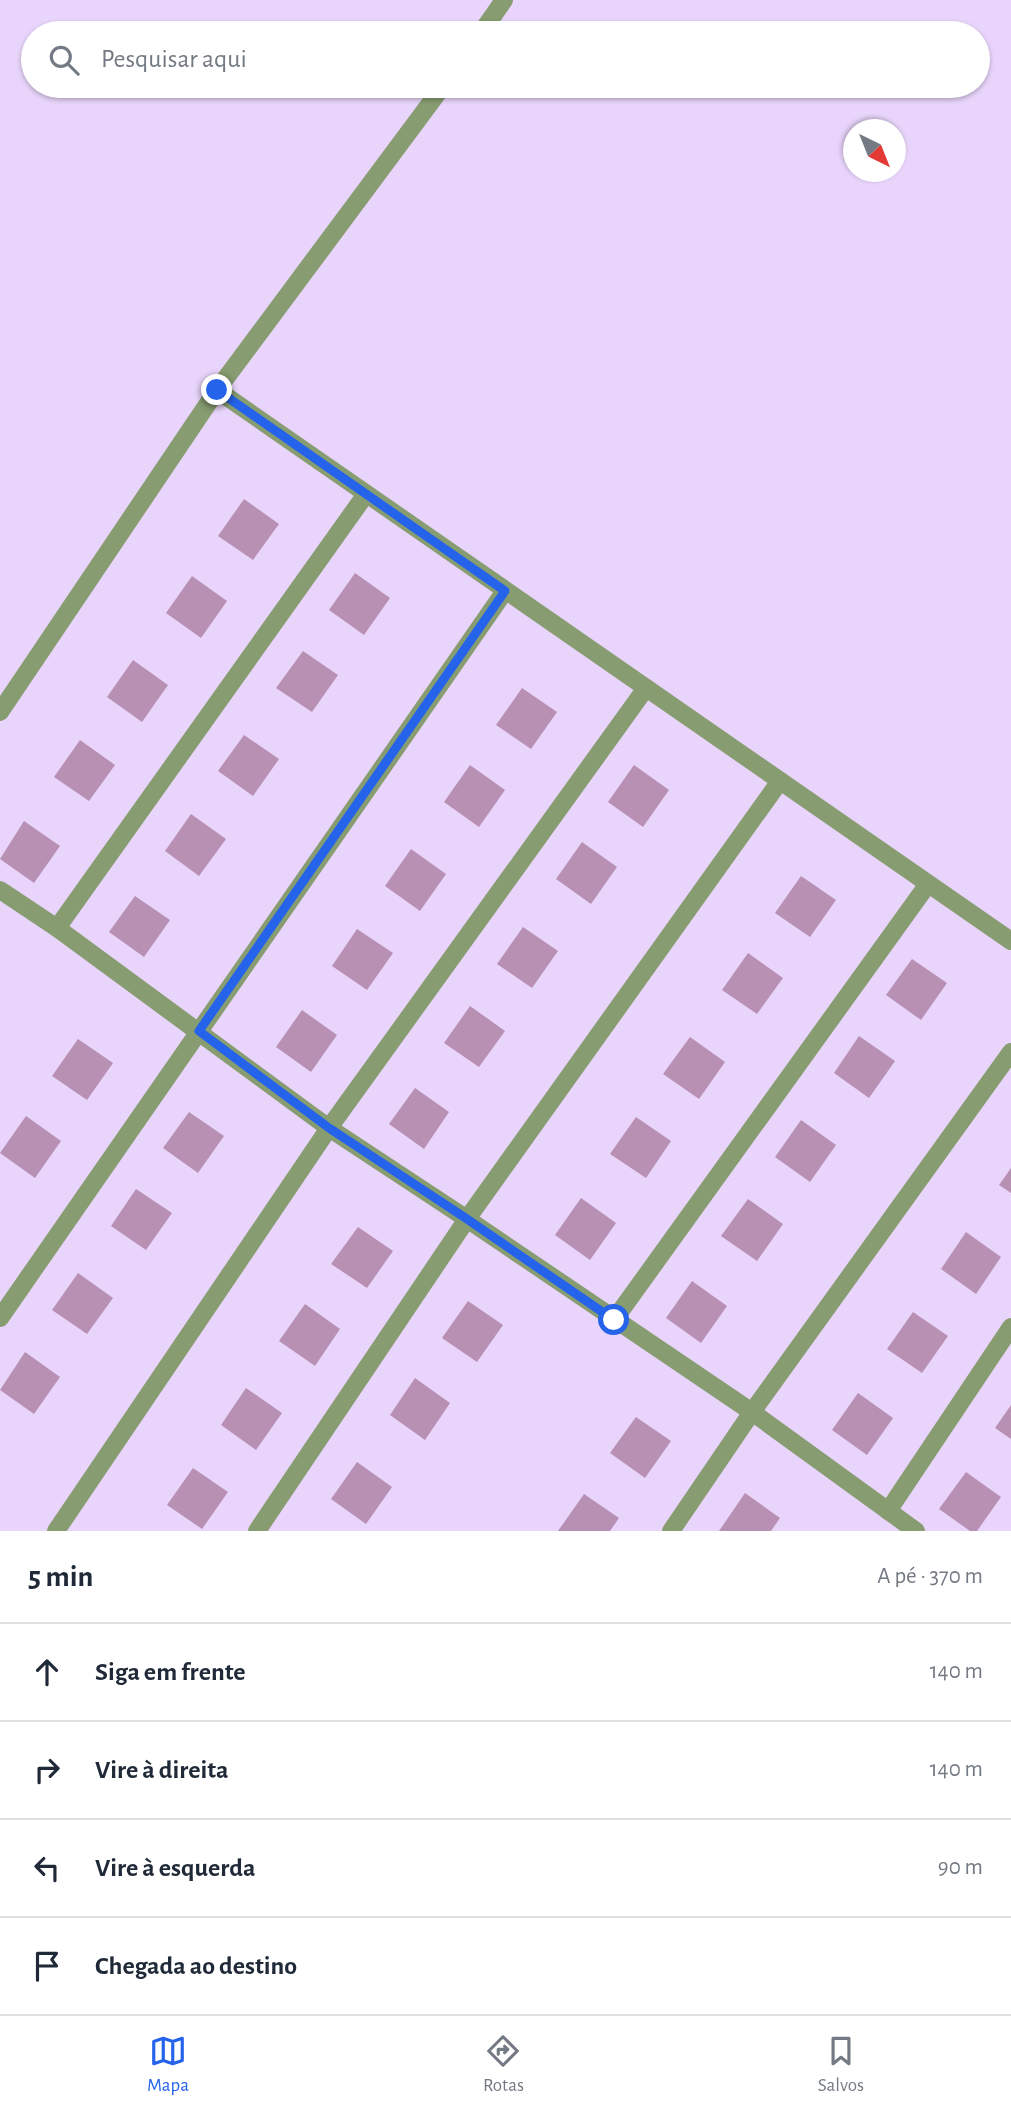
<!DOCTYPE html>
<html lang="pt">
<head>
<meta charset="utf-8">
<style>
  :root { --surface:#fff; --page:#f6f6f7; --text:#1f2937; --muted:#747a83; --line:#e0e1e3; --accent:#2563eb }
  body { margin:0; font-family:"Alegreya Sans",sans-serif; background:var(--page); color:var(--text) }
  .compass { position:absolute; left:843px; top:119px; width:63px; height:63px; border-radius:50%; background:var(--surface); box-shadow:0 2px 5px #0004; rotate:137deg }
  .stop { position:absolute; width:21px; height:21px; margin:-16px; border:5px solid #2563eb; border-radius:50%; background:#fff }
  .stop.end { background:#2563eb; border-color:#fff; box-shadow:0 2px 7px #0008 }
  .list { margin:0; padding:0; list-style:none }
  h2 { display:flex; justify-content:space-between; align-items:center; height:91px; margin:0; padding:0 28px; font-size:30px }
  h2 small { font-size:23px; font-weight:400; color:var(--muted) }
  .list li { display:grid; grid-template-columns:46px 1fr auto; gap:21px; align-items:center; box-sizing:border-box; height:98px; padding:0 28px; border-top:2px solid var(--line) }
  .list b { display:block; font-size:26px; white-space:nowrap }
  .list em { font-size:23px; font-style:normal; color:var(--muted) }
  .icon { flex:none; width:38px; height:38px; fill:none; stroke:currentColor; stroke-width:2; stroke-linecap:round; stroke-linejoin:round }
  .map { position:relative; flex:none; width:1011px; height:1531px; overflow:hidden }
  .search { position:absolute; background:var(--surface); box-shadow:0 2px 5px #0004; left:21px; right:21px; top:21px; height:77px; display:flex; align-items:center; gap:18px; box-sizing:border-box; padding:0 24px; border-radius:38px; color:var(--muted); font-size:26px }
  .sheet { height:483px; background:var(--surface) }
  nav { display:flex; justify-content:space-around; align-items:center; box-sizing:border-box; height:98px; border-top:2px solid var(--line); background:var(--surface); font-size:19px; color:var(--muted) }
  nav a { display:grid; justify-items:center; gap:4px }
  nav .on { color:var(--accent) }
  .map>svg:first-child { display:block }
</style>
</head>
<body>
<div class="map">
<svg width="1011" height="1531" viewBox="0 0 1011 1531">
  <rect width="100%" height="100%" fill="#e9d5fb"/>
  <g fill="#b890b4">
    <polygon points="244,499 279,524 253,560 218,536"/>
    <polygon points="355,573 390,598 364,635 329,610"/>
    <polygon points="192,576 227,601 201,638 166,613"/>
    <polygon points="303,651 338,675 312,712 276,688"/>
    <polygon points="133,660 168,685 142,722 107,697"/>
    <polygon points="522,688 557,712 531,749 496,725"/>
    <polygon points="244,735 279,759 253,796 218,771"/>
    <polygon points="80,740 115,765 89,801 54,777"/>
    <polygon points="470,765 505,790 479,827 444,802"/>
    <polygon points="634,765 669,790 643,827 608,802"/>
    <polygon points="191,814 226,839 199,876 165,851"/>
    <polygon points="24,821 60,846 34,883 0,859"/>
    <polygon points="582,842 617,867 591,904 556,879"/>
    <polygon points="411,849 446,874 420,911 385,886"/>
    <polygon points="801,876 836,900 810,937 775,913"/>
    <polygon points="135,896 170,920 144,957 109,932"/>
    <polygon points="523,927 558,951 532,988 497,964"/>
    <polygon points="357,929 393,953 367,990 332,966"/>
    <polygon points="748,953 783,978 757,1014 722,990"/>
    <polygon points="912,959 947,983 921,1020 886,995"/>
    <polygon points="470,1006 505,1031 479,1067 444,1043"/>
    <polygon points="302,1010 337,1035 311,1072 276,1047"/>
    <polygon points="859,1036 895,1061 869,1098 834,1073"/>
    <polygon points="690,1037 725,1062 699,1099 663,1074"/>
    <polygon points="78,1039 113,1063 87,1100 52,1076"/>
    <polygon points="415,1088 449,1112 424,1149 389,1124"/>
    <polygon points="189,1112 224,1136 198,1173 163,1148"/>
    <polygon points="26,1116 61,1141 35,1178 0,1153"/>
    <polygon points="636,1117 671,1141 646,1178 610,1154"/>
    <polygon points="801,1120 836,1145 810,1182 775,1157"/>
    <polygon points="1011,1168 1011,1193 999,1185"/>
    <polygon points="136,1189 172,1213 146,1250 111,1226"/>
    <polygon points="581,1198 616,1223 590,1260 555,1235"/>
    <polygon points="748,1199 783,1224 757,1261 721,1236"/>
    <polygon points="358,1227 393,1251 367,1288 331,1264"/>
    <polygon points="966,1232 1001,1257 976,1294 941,1269"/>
    <polygon points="78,1273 113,1298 87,1334 52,1310"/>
    <polygon points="692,1281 727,1306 701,1343 666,1318"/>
    <polygon points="468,1301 503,1325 477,1362 442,1338"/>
    <polygon points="305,1304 340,1329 315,1366 279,1341"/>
    <polygon points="913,1312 948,1336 922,1373 887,1349"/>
    <polygon points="25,1352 60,1377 34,1414 0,1390"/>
    <polygon points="415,1378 450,1403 425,1440 390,1415"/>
    <polygon points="246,1388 282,1413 256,1450 221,1425"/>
    <polygon points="858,1393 893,1418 867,1455 832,1430"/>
    <polygon points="1011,1405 1011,1439 995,1428"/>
    <polygon points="636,1417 671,1441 645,1478 610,1453"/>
    <polygon points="357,1462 392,1487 366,1524 331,1499"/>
    <polygon points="193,1468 228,1492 202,1529 167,1505"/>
    <polygon points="966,1472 1001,1497 977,1531 970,1531 939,1509"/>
    <polygon points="745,1493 780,1518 771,1531 719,1531"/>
    <polygon points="584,1494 619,1518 610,1531 558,1531"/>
  </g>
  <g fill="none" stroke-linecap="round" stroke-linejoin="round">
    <g stroke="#879c70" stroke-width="18">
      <polyline points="481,33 504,0"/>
      <polyline points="217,390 1011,941"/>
      <polyline points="0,712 217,390 443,86"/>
      <polyline points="0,890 57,928 329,1128 467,1219 752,1412 916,1531"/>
      <polyline points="57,928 366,494"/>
      <polyline points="0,1318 505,591"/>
      <polyline points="614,1320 928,884"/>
      <polyline points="888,1511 1011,1327"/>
      <polyline points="56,1531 329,1128 646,688"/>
      <polyline points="257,1531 467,1219 780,781"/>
      <polyline points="671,1531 752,1412 1011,1052"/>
    </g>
  </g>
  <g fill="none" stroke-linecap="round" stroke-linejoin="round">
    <polyline stroke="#2563eb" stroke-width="9" points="217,390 505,591 199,1031 329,1128 467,1219 614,1320"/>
  </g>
</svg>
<svg class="compass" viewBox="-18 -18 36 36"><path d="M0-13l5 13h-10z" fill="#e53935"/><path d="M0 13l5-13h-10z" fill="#747a83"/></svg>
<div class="stop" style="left:614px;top:1320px"></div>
<div class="stop end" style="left:217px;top:390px"></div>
<div class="search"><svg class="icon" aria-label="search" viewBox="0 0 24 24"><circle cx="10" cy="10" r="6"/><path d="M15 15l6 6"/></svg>Pesquisar aqui</div>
</div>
<section class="sheet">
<h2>5 min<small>A pé · 370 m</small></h2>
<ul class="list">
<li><svg class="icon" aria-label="ahead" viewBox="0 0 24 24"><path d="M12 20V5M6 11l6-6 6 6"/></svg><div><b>Siga em frente</b></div><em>140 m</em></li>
<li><svg class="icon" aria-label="right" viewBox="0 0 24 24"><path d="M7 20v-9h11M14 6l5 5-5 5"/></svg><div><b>Vire à direita</b></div><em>140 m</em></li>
<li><svg class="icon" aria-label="left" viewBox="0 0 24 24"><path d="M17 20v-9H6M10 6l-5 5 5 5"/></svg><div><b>Vire à esquerda</b></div><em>90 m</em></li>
<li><svg class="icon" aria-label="arrive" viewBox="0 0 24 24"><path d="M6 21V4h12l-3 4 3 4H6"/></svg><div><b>Chegada ao destino</b></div></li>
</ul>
</section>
<nav>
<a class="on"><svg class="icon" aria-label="map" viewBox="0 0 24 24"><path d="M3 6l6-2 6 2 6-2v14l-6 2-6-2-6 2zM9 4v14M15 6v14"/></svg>Mapa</a>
<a><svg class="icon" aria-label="directions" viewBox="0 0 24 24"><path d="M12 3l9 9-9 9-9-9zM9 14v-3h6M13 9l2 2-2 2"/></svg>Rotas</a>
<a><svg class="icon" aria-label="saved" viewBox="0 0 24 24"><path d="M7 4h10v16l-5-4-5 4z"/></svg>Salvos</a>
</nav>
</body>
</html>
